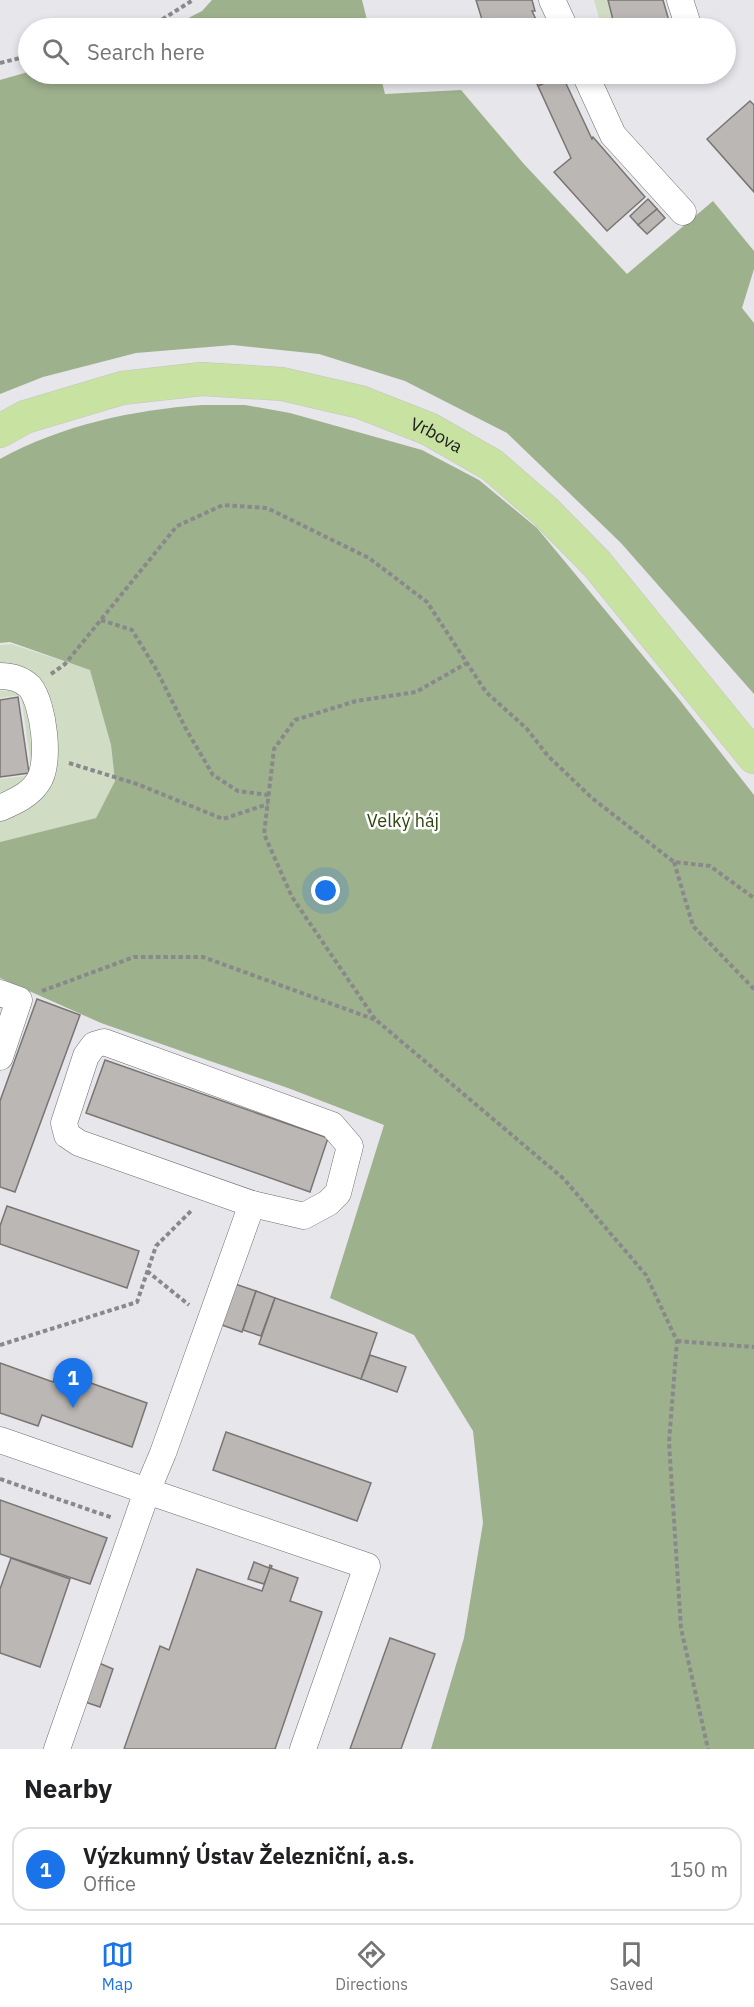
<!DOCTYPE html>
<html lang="en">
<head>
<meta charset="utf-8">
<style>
  :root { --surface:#fff; --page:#f6f6f6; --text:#202124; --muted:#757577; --line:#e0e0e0; --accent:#1a73e8 }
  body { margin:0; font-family:"IBM Plex Sans",sans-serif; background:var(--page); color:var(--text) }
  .you { position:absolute; left:326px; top:891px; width:21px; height:21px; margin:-15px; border:4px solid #fff; border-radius:50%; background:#1a73e8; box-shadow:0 0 0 9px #1a73e833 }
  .badge { display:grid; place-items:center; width:39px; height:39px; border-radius:50%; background:var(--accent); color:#fff; font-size:20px; font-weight:700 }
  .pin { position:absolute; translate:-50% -50px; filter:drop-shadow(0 2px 3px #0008) }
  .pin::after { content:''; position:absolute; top:32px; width:21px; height:18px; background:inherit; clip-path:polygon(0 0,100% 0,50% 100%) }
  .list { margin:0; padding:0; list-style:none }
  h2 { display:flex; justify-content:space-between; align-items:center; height:78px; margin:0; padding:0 24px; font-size:26px }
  h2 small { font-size:20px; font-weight:400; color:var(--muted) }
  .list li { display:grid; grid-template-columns:39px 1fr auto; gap:18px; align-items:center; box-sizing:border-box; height:84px; margin:0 12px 12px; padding:0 12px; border:2px solid var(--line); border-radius:18px }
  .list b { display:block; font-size:22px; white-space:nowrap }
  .list p { margin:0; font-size:20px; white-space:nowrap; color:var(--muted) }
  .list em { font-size:20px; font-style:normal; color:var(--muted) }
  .icon { flex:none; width:33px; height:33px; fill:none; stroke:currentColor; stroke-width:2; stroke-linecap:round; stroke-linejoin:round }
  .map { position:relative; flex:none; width:754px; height:1749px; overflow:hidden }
  .search { position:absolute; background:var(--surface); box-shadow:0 3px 9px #0003; left:18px; right:18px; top:18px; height:66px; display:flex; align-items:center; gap:15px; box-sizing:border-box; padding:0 21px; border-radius:33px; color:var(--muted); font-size:22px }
  .sheet { height:174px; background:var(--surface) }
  nav { display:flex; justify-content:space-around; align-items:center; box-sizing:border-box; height:84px; border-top:2px solid var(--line); background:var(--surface); font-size:16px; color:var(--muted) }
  nav a { display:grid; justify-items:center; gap:3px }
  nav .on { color:var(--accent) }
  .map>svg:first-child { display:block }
</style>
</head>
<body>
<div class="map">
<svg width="754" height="1749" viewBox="0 0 754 1749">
  <rect width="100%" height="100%" fill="#e6e6eb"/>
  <g fill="#d0ddc4">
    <polygon points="594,0 608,0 615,28 602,28"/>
    <polygon points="11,644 91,670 111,745 115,781 96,818 0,842 0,821 21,812 55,737 0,664 0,645"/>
    <path d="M13,690C18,692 23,693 26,697C36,711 43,760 33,775C26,785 10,790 0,795V779L32,775L21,695L0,698V691Z"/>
  </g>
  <g fill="#9eb18d">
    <polygon points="212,0 362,0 369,28 169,28 202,11"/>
    <polygon points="28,72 380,74 385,94 461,90 523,163 627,274 713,201 754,251 754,269 742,308 754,323 754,694 621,543 507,433 405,381 319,354 233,345 136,353 43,377 0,394 0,80"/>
    <path d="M202,405H245L290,413L422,450L479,480L537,528L678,698L754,795V1749H431L464,1638L483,1523L473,1431L414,1335L330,1298L384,1125L288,1088L101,1023L0,978V842L96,818L115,781L111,745L90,670L10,642L0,643V459C62,425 132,410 202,405Z"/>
  </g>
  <g fill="#bbb7b5" stroke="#797573" stroke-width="1.5">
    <polygon points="476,0 532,0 535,11 532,11 540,28 511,28 507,19 484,26"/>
    <polygon points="608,0 663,0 671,28 615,28"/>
    <polygon points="532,74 561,74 562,75 538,86"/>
    <polygon points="562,75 592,139 593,137 645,197 607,231 554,172 571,158 538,86"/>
    <polygon points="750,101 754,105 754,192 707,139"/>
    <polygon points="648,199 657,209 638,225 630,216"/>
    <polygon points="657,209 665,218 647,234 638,225"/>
    <polygon points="18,697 29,773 0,777 0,700"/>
    <polygon points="37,999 80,1015 15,1192 0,1187 0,1101"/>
    <polygon points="105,1060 328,1138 310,1192 86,1113"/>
    <polygon points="7,1206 139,1251 127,1288 0,1244 0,1226"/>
    <polygon points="232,1283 256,1291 242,1332 219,1324"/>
    <polygon points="256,1291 275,1298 261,1336 243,1330"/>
    <polygon points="275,1298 377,1333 361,1379 259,1344"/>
    <polygon points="370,1355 406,1367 397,1392 361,1379"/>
    <polygon points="0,1363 53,1382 57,1371 147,1403 132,1447 42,1415 38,1426 0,1413"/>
    <polygon points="226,1432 371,1483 357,1521 213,1470"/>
    <polygon points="0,1500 107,1538 90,1584 0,1554"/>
    <polygon points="11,1558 70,1579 40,1667 0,1653 0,1589"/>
    <polygon points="254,1562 269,1568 270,1565 272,1566 264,1584 248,1579"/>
    <polygon points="270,1568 298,1578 290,1601 322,1612 275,1749 124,1749 160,1646 169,1650 197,1569 262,1591"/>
    <polygon points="390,1638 435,1654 401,1749 350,1749"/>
    <polygon points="99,1663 113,1669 100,1707 85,1702"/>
  </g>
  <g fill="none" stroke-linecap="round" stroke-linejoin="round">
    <g stroke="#6e6e72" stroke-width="27">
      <g id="minor">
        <polyline points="552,0 565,28"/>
        <polyline points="680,0 689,28"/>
        <polyline points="585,74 613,135 683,212"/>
        <path d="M0,676C11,676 22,679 30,687C44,705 51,763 38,782C30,795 14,802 0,808"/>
        <polyline points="0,993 19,1000 0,1057"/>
        <polygon points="104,1042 332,1125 350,1146 338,1193 328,1203 304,1216 252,1204 79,1143 67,1135 64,1123 86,1056 94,1045"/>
        <polyline points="252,1204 163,1453 147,1491 367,1566 303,1749"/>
        <polyline points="0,1440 147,1491 57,1749"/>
      </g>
    </g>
    <g stroke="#c5c5c5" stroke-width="34">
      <g id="major">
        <path id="s1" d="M0,431L25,417L122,388L202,379L282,384L360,402L429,429L492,465L545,511L597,564L754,757"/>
      </g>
    </g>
    <g stroke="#89898c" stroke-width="4" stroke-dasharray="4.5 3" stroke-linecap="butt">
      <polyline points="142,28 150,27 193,0"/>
      <polyline points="0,63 28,56"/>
      <polyline points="101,620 132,630 156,669 186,729 213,775 238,791 269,795"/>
      <polyline points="51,674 65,664 177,526 223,505 267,508 369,558 427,602 486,692 527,729 548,756 592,798 674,862 710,866 754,898"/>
      <polyline points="69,763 137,784 223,819 268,804"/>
      <polyline points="674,862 693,926 754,989"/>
      <polyline points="42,991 134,957 203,957 376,1020 564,1179 646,1275 677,1341 669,1442 681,1628 708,1749"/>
      <polyline points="375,1019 292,897 264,834 274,749 295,720 356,701 416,692 467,663"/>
      <polyline points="147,1271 189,1305"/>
      <polyline points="677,1341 754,1347"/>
      <polyline points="0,1345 137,1302 156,1246 192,1210"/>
      <polyline points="0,1479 113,1518"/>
    </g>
    <use href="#minor" stroke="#fff" stroke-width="26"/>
    <use href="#major" stroke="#c7e2a1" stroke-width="33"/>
  </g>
  <g text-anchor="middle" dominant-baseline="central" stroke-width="5" stroke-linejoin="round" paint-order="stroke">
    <g font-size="18" fill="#202021" stroke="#fff">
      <text stroke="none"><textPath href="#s1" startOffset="454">Vrbova</textPath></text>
    </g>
    <g font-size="18" fill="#2e450d" stroke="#fff">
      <text x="403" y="820">Velký háj</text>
    </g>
  </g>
</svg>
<div class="you"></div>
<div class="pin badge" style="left:73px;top:1408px">1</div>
<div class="search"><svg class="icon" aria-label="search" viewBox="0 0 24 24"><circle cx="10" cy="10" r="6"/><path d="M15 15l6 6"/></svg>Search here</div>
</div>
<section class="sheet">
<h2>Nearby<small></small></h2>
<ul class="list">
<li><span class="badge">1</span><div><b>Výzkumný Ústav Železniční, a.s.</b><p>Office</p></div><em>150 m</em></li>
</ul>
</section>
<nav>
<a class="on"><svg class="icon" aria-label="map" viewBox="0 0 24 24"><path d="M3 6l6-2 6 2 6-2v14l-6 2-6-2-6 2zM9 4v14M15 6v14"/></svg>Map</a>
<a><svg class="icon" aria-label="directions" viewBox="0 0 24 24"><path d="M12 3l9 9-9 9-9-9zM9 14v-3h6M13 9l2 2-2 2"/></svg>Directions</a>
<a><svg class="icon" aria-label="saved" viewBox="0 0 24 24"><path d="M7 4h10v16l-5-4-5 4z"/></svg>Saved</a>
</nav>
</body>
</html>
